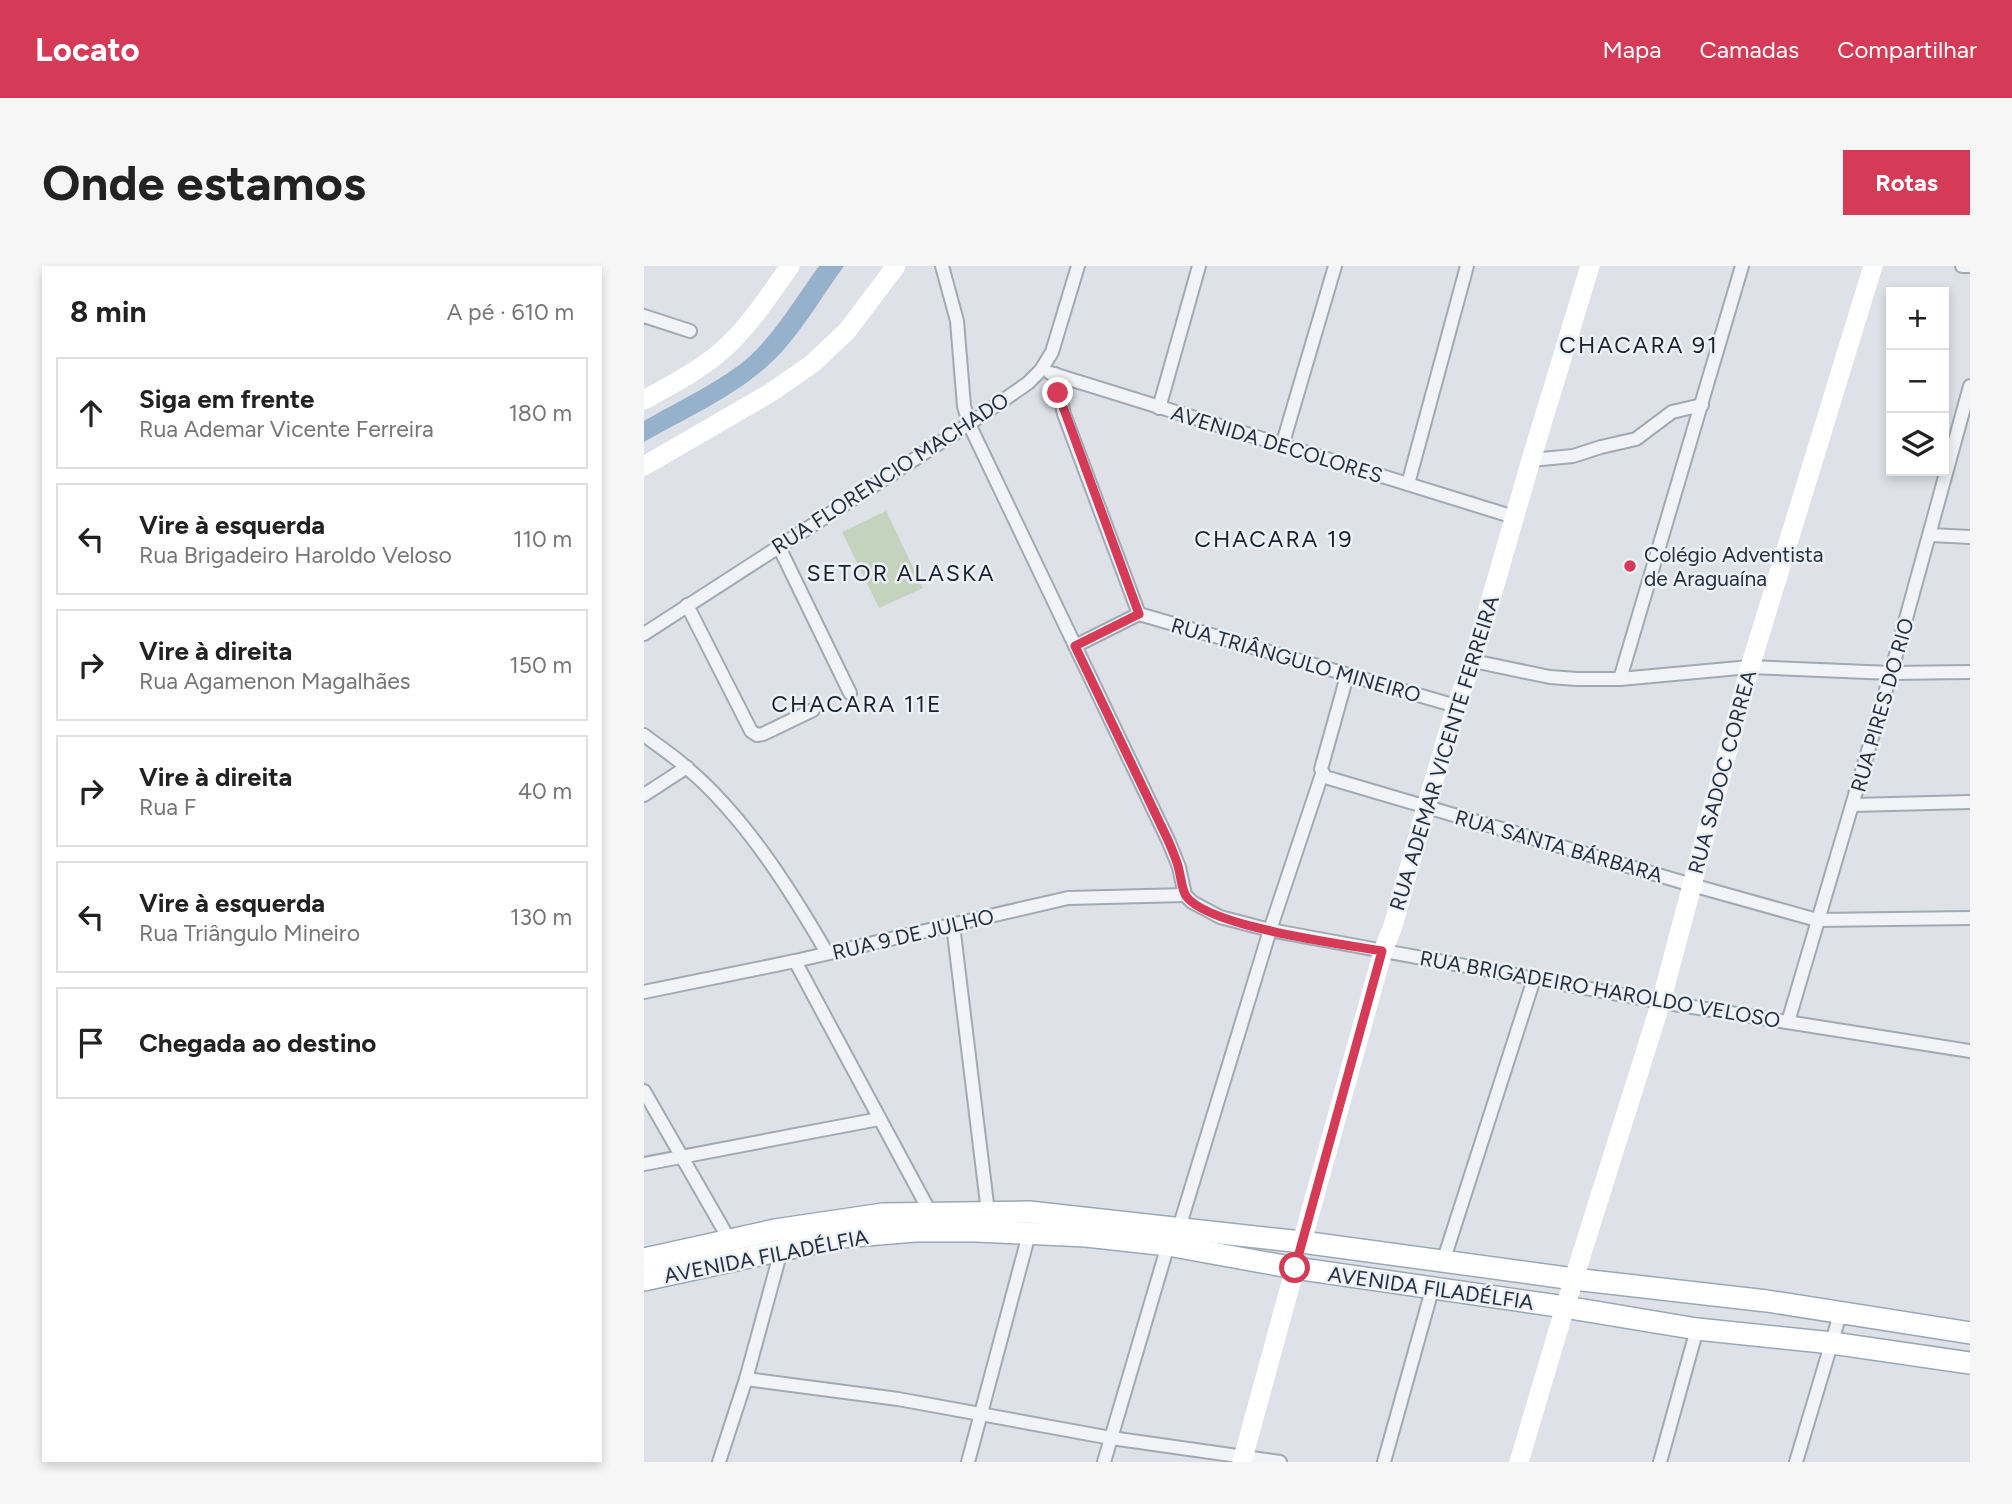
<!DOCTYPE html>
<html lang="pt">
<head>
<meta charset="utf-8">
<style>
  :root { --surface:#fff; --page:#f6f6f6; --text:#222; --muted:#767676; --line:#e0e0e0; --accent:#d53b56 }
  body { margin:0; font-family:Figtree,sans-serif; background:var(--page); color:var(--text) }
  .controls { position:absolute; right:21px; top:21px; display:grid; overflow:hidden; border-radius:0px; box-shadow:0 4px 10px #0003 }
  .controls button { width:63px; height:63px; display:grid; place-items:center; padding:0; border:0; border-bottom:2px solid var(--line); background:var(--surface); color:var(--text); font:35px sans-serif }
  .stop { position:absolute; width:21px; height:21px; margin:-16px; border:5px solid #d53b56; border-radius:50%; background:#fff }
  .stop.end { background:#d53b56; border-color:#fff; box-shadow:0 2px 7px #0008 }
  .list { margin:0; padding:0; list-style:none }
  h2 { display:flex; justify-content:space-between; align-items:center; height:91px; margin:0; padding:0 28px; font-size:30px }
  h2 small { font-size:23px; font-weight:400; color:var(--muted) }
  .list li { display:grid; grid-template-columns:46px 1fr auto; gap:21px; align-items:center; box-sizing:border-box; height:112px; margin:0 14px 14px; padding:0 14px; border:2px solid var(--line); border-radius:0px }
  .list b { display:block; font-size:26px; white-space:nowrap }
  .list p { margin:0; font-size:23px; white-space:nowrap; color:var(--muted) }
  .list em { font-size:23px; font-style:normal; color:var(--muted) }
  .icon { flex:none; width:38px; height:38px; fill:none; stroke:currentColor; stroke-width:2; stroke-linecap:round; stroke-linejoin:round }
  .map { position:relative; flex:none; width:1326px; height:1196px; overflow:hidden; border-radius:0px }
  header { display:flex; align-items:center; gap:42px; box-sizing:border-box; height:98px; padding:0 35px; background:var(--accent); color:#fff }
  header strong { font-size:33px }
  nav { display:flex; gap:38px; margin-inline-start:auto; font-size:24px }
  .intro { display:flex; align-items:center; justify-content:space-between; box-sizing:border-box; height:168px; padding:0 42px }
  h1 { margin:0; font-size:49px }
  .button { padding:18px 32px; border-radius:0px; background:var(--accent); color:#fff; font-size:24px; font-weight:700 }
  main { display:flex; gap:42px; padding:0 42px }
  aside { flex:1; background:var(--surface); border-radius:0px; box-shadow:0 4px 10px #0003 }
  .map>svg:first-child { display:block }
</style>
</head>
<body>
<header>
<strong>Locato</strong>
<nav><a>Mapa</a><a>Camadas</a><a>Compartilhar</a></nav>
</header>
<div class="intro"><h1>Onde estamos</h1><a class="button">Rotas</a></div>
<main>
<aside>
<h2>8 min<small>A pé · 610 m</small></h2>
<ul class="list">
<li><svg class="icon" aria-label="ahead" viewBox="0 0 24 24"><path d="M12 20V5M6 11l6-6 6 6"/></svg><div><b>Siga em frente</b><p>Rua Ademar Vicente Ferreira</p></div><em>180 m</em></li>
<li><svg class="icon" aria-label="left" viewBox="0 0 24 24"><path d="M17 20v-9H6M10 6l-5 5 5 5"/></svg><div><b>Vire à esquerda</b><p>Rua Brigadeiro Haroldo Veloso</p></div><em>110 m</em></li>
<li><svg class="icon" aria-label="right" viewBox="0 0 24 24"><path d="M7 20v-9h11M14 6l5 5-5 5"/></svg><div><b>Vire à direita</b><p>Rua Agamenon Magalhães</p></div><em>150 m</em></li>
<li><svg class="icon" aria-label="right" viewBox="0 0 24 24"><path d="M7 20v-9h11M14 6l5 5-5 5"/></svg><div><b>Vire à direita</b><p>Rua F</p></div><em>40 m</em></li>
<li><svg class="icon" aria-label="left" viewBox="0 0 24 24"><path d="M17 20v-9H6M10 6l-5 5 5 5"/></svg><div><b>Vire à esquerda</b><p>Rua Triângulo Mineiro</p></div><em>130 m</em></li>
<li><svg class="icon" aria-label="arrive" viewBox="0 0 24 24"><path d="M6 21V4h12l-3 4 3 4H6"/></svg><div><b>Chegada ao destino</b></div></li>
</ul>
</aside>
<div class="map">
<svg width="1326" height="1196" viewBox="0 0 1326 1196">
  <rect width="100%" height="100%" fill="#dee2e8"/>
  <polygon fill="#c4d3be" points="242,245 279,322 235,342 198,266"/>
  <path fill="#96b1cb" d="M175,0H200C175,34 153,75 120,103C85,133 40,153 0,176V155C31,137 80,114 106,90C133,65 153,30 175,0Z"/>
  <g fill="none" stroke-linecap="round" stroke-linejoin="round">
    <g stroke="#a3a9b2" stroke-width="16">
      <g id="street">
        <polyline points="298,0 313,55 320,140 325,158 524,574 535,601 541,629 548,636 576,651 626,664 1017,736 1326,785"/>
        <polyline points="1318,0 1326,0"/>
        <polyline points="0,50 46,65"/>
        <polyline points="406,107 870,251"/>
        <polyline points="411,108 420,148 495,348 812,440"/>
        <polyline points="515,142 555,0"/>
        <polyline points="638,180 691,0"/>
        <polyline points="887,194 929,190 957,181 992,173 1028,146 1058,139"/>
        <polyline points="764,218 823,0"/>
        <polyline points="1286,269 1326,271"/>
        <polyline points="134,279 206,427"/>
        <polyline points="43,339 107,465 113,469 119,468 169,444"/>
        <polyline points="0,368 325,158 384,117 397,104 408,86 434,0"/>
        <polyline points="431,380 495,348"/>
        <polyline points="829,395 906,411 933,413 976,413 1106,401 1247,407 1326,406"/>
        <polyline points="703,410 677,503 681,511 1048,619 1173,654 1326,652"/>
        <polyline points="976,413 1098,0"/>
        <path d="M0,469C14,480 30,490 43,502C100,550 146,623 183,687"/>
        <polyline points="0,529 43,501"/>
        <polyline points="1209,539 1326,536"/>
        <polyline points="309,659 344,946"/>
        <polyline points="151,695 286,946"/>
        <polyline points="0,726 151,695 424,632 541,629"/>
        <polyline points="1144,756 1247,407 1326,120"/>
        <polyline points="0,825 85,973"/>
        <polyline points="0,898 235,853"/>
        <polyline points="535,962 626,664 678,508"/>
        <polyline points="799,996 890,713"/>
        <polyline points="102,1113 254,1133 467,1172 636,1196"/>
        <polyline points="75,1196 102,1113 137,985"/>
        <polyline points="324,1196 385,968"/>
        <polyline points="460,1196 524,979"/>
        <polyline points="740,1196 788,1024"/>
        <polyline points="1016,1196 1053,1063"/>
        <polyline points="1152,1196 1197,1045"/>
      </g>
    </g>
    <g stroke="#9ca7b5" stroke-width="24">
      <g id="primary">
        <polyline points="0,993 131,964 239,948 385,946 658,976 930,1013 1123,1035 1326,1067"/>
        <polyline points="0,1014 198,971 271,965 333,965 442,970 524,979 651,1002 921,1041 1053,1063 1188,1077 1326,1097"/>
      </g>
    </g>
    <use href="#street" stroke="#f1f3f6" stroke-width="12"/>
    <g stroke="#fff" stroke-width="19">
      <path d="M0,134C25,120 52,106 74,88C103,64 124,31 146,0"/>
      <polyline points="0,200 126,127 168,98 203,65 252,0"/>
      <polyline points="658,976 739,685 749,660 782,541 812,440 829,395 887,194 946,0"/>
      <polyline points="598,1196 651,1002"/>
      <polyline points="875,1196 921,1041 1017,736 1106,401 1229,0"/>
    </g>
    <use href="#primary" stroke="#fff" stroke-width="21"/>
  </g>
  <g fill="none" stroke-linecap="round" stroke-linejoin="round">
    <path stroke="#d53b56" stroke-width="9" d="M414,127L495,348L431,380L524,574C528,584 533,594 535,604C537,612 538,624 542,630C564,661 699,678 738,685L651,1002"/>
  </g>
  <circle fill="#d53b56" stroke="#edf1f6" stroke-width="2.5" cx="986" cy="300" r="7"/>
  <g text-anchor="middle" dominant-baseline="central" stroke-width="5" stroke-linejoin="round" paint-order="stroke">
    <g font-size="21" fill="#263040" stroke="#edf1f6">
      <text transform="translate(633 178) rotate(17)">AVENIDA DECOLORES</text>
      <text transform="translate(246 207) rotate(-33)">RUA FLORENCIO MACHADO</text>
      <text transform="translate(652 394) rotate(16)">RUA TRIÂNGULO MINEIRO</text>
      <text transform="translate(1238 439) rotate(-74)">RUA PIRES DO RIO</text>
      <text transform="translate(800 487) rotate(-73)">RUA ADEMAR VICENTE FERREIRA</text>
      <text transform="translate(1078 506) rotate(-75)">RUA SADOC CORREA</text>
      <text transform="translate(915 580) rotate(16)">RUA SANTA BÁRBARA</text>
      <text transform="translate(269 668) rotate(-13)">RUA 9 DE JULHO</text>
      <text transform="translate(956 723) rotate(10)">RUA BRIGADEIRO HAROLDO VELOSO</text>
      <text transform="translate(122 990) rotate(-11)">AVENIDA FILADÉLFIA</text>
      <text transform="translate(787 1022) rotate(8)">AVENIDA FILADÉLFIA</text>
    </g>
    <g font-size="21" fill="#263040" stroke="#edf1f6" text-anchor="start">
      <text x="1000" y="288">Colégio Adventista<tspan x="1000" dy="24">de Araguaína</tspan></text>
    </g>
    <g font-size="23" letter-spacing="2" fill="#192130" stroke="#edf1f6">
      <text x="995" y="79">CHACARA 91</text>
      <text x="630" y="273">CHACARA 19</text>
      <text x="257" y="307">SETOR ALASKA</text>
      <text x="213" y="438">CHACARA 11E</text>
    </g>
  </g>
</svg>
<div class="controls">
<button>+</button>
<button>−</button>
<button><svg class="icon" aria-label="layers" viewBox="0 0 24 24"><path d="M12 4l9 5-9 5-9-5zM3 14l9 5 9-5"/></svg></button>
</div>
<div class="stop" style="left:651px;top:1002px"></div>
<div class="stop end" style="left:414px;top:127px"></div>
</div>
</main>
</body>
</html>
